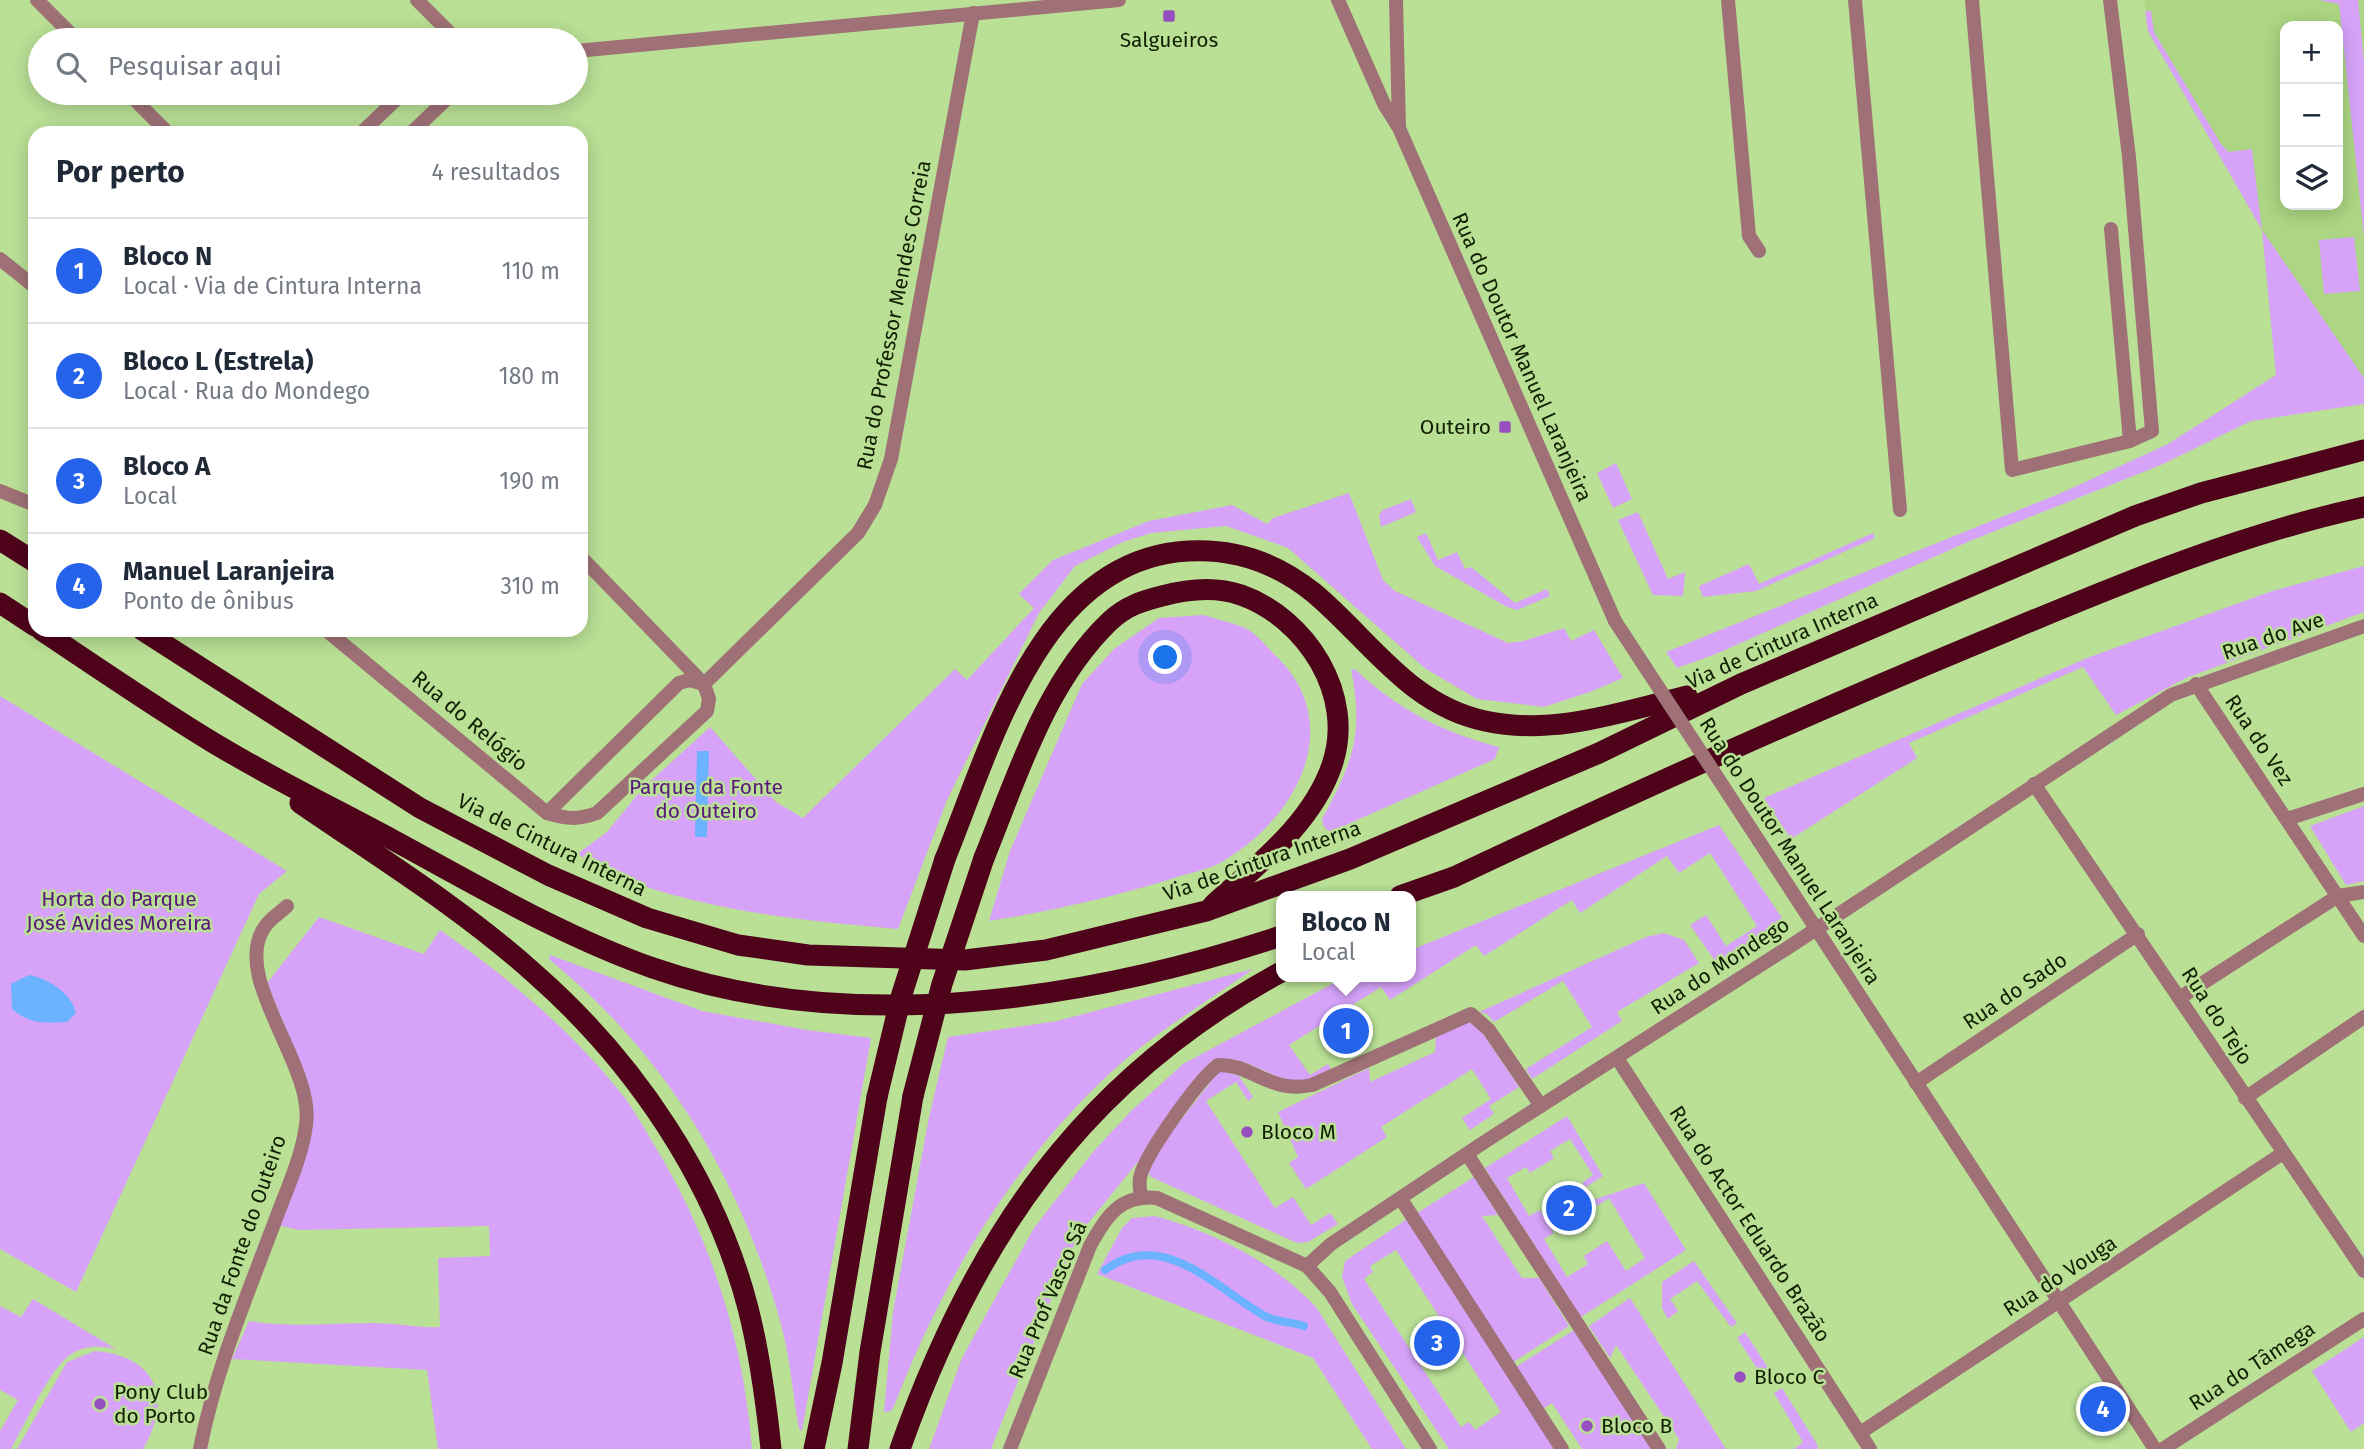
<!DOCTYPE html>
<html lang="pt">
<head>
<meta charset="utf-8">
<style>
  :root { --surface:#fff; --page:#f2f2f3; --text:#1f2937; --muted:#747a83; --line:#e0e1e3; --accent:#2563eb }
  body { margin:0; font-family:"Fira Sans",sans-serif; background:var(--page); color:var(--text) }
  .controls { position:absolute; right:21px; top:21px; display:grid; overflow:hidden; border-radius:14px; box-shadow:0 4px 18px #0003 }
  .controls button { width:63px; height:63px; display:grid; place-items:center; padding:0; border:0; border-bottom:2px solid var(--line); background:var(--surface); color:var(--text); font:35px sans-serif }
  .you { position:absolute; left:1166px; top:658px; width:24px; height:24px; margin:-18px; border:5px solid #fff; border-radius:50%; background:#1a73e8; box-shadow:0 0 0 10px #1a73e833 }
  .badge { display:grid; place-items:center; width:46px; height:46px; border-radius:50%; background:var(--accent); color:#fff; font-size:23px; font-weight:700 }
  .pin { position:absolute; translate:-50% -50%; border:4px solid #fff; box-shadow:0 2px 7px #0006 }
  .popup { position:absolute; left:1276px; top:891px; width:140px; height:91px; box-sizing:border-box; display:grid; place-content:center; border-radius:14px; background:var(--surface); filter:drop-shadow(0 2px 5px #0005); font-size:23px; white-space:nowrap; color:var(--muted) }
  .popup b { font-size:26px; color:var(--text) }
  .popup::after { content:''; position:absolute; left:50%; top:100%; margin-left:-14px; border:14px solid transparent; border-top-color:var(--surface) }
  .list { margin:0; padding:0; list-style:none }
  h2 { display:flex; justify-content:space-between; align-items:center; height:91px; margin:0; padding:0 28px; font-size:30px }
  h2 small { font-size:23px; font-weight:400; color:var(--muted) }
  .list li { display:grid; grid-template-columns:46px 1fr auto; gap:21px; align-items:center; box-sizing:border-box; height:105px; padding:0 28px; border-top:2px solid var(--line) }
  .list b { display:block; font-size:26px; white-space:nowrap }
  .list p { margin:0; font-size:23px; white-space:nowrap; color:var(--muted) }
  .list em { font-size:23px; font-style:normal; color:var(--muted) }
  .icon { flex:none; width:38px; height:38px; fill:none; stroke:currentColor; stroke-width:2; stroke-linecap:round; stroke-linejoin:round }
  .map { position:relative; flex:none; width:2364px; height:1449px; overflow:hidden }
  .search { position:absolute; background:var(--surface); box-shadow:0 4px 18px #0003; left:28px; top:28px; width:560px; height:77px; display:flex; align-items:center; gap:18px; box-sizing:border-box; padding:0 24px; border-radius:38px; color:var(--muted); font-size:26px }
  .panel { position:absolute; background:var(--surface); box-shadow:0 4px 18px #0003; left:28px; top:126px; width:560px; height:511px; border-radius:21px }
  .map>svg:first-child { display:block }
</style>
</head>
<body>
<div class="map">
<svg width="2364" height="1449" viewBox="0 0 2364 1449">
  <rect width="100%" height="100%" fill="#b9e095"/>
  <path fill="#acd683" fill-rule="evenodd" d="M2144,0H2364V378L2356,370L2276,375L2262,230L2148,31ZM2285,26H2338V205H2285Z"/>
  <g fill="#d6a3f9" fill-rule="evenodd">
    <polygon points="2319,0 2358,0 2364,62 2364,237 2339,4"/>
    <polygon points="2145,11 2151,11 2154,32 2221,144 2229,152 2252,149 2262,230 2364,378 2364,404 2251,421 2161,465 1970,541 1716,654 1677,668 1666,652 2061,493 2168,444 2276,375 2262,230 2148,31"/>
    <polygon points="2354,237 2360,291 2324,294 2319,240"/>
    <polygon points="1616,463 1632,499 1613,508 1597,473"/>
    <path d="M1349,493L1383,580L1395,591L1508,643L1523,641L1564,628L1571,641L1594,630L1623,678L1590,692L1544,707L1477,699L1426,669L1288,548L1226,526L1151,533L1123,542L1075,566L1039,613L947,800L898,929C807,921 722,913 634,883C614,876 595,864 577,854L607,832L642,789L710,727L776,802L803,818L955,669L967,680L1034,608L1019,594L1053,560L1149,521L1232,505L1267,524L1273,518Z"/>
    <polygon points="1411,499 1416,512 1381,527 1379,515 1383,510"/>
    <polygon points="1638,512 1668,579 1685,572 1683,596 1653,595 1618,520"/>
    <polygon points="1426,533 1438,560 1457,552 1465,569 1471,567 1515,603 1547,589 1550,596 1517,610 1507,607 1435,566 1417,537"/>
    <polygon points="1873,533 1875,538 1756,591 1703,597 1699,586 1749,564 1759,584"/>
    <polygon points="2364,566 2364,612 2186,678 2116,715 2083,667 1909,743 1917,758 1791,839 1764,798 2087,658 2272,591"/>
    <path d="M1203,615C1216,619 1230,622 1243,627C1255,632 1266,646 1275,655C1349,725 1295,821 1220,863C1207,870 1189,873 1174,878C1114,897 1051,911 989,921L1010,851L1082,684L1114,649L1159,618Z"/>
    <path d="M1351,669L1356,670C1397,709 1444,733 1499,747L1495,759L1330,832L1324,827L1322,819C1353,762 1364,734 1351,669Z"/>
    <polygon points="0,696 287,871 259,894 76,1292 0,1249"/>
    <polygon points="2364,806 2364,881 2346,885 2310,826"/>
    <path d="M1719,825L1782,918C1782,944 1742,959 1722,971L1690,925L1706,915L1726,946L1757,926L1710,853L1679,873L1667,856L1580,913L1572,900L1484,956L1476,945L1390,1000L1381,987L1289,1045L1310,1075L1328,1064L1331,1069C1325,1072 1318,1077 1311,1079C1275,1090 1246,1047 1210,1062L1141,1158L1085,1227L1070,1252L991,1449H929L962,1358L1034,1228L1093,1152L1131,1111L1183,1064L1334,983L1348,977H1411V950Z"/>
    <path d="M319,917L424,954L440,930C508,977 573,1032 625,1098C635,1112 644,1128 653,1143C711,1238 743,1338 752,1449H438L427,1370L232,1359L249,1321C291,1328 332,1323 374,1323C397,1323 417,1328 440,1327L438,1258L490,1256L489,1226L299,1230L276,1225L311,1132L307,1079L267,983Z"/>
    <polygon points="1664,933 1684,940 1699,963 1617,1012 1622,1021 1532,1079 1526,1069 1592,1027 1563,981 1494,1022 1487,1014 1479,1012 1646,937"/>
    <path d="M550,955L702,1011L807,1030L871,1038L802,1431L799,1429C793,1395 790,1358 781,1324C740,1178 667,1056 549,959Z"/>
    <path d="M1253,969C1205,1003 1151,1035 1108,1075C1010,1167 942,1282 894,1406L891,1411L884,1412L893,1312L929,1117L948,1037L1057,1021Z"/>
    <polygon points="1468,1022 1479,1028 1519,1087 1489,1106 1494,1114 1470,1130 1462,1118 1491,1099 1472,1069 1381,1127 1387,1137 1306,1189 1289,1163 1298,1157 1278,1112 1369,1068 1370,1082 1435,1052 1436,1037"/>
    <polygon points="1220,1070 1239,1076 1253,1097 1248,1101 1236,1082 1206,1101 1275,1208 1293,1197 1311,1225 1330,1213 1338,1224 1308,1242 1297,1243 1151,1177 1148,1171 1169,1135"/>
    <polygon points="1567,1116 1603,1176 1586,1187 1582,1183 1593,1175 1570,1139 1550,1151 1554,1158 1530,1173 1526,1167 1507,1178 1529,1216 1540,1210 1554,1233 1544,1239 1567,1277 1588,1264 1584,1256 1607,1241 1626,1271 1645,1258 1609,1198 1597,1206 1593,1200 1644,1183 1686,1250 1581,1317 1485,1168"/>
    <polygon points="1474,1177 1498,1215 1482,1216 1522,1278 1539,1278 1569,1326 1512,1363 1417,1213"/>
    <path d="M1413,1215L1511,1370L1579,1327L1659,1449H1582L1552,1403L1538,1412L1562,1449H1449L1352,1304L1342,1277L1345,1261ZM1396,1250L1501,1412L1475,1430L1469,1422L1461,1427L1364,1279L1373,1272L1370,1266Z"/>
    <path d="M1155,1216C1214,1232 1275,1263 1316,1307L1406,1449H1372L1313,1358L1097,1274L1122,1228L1132,1218Z"/>
    <polygon points="1694,1261 1737,1323 1731,1327 1697,1281 1670,1299 1678,1311 1668,1319 1662,1308 1662,1282"/>
    <polygon points="1630,1298 1726,1449 1676,1449 1679,1439 1616,1345 1610,1358 1589,1326"/>
    <path d="M33,1299L116,1349C101,1346 87,1345 73,1353C50,1366 25,1425 11,1449H0V1431L18,1400L0,1390V1306L21,1317Z"/>
    <polygon points="1745,1332 1776,1380 1768,1385 1737,1338"/>
    <polygon points="2364,1337 2364,1423 2351,1432 2312,1371"/>
    <path d="M95,1351C156,1356 173,1398 143,1449H17L67,1362Z"/>
    <polygon points="1782,1388 1817,1444 1818,1449 1794,1449 1803,1442 1774,1393"/>
  </g>
  <g fill="#6bb3fe">
    <polygon points="697,751 709,751 707,837 695,837"/>
    <path d="M29,975C48,978 72,994 76,1013L67,1022C44,1023 31,1025 12,1009L11,984Z"/>
  </g>
  <g fill="none" stroke-linecap="round" stroke-linejoin="round">
    <path stroke="#6bb3fe" stroke-width="8" d="M1105,1270C1162,1227 1216,1288 1263,1315C1276,1323 1291,1321 1304,1326"/>
    <g stroke="#9f7177" stroke-width="14">
      <polyline points="37,0 77,40"/>
      <polyline points="417,0 457,40"/>
      <polyline points="1338,0 1384,104 1399,128 1615,621"/>
      <polyline points="1396,0 1399,127"/>
      <polyline points="1728,0 1749,236 1759,251"/>
      <polyline points="1855,0 1900,510"/>
      <polyline points="1972,0 2012,470 2130,441 2111,229"/>
      <polyline points="2110,0 2129,157 2152,431 2130,441"/>
      <polyline points="576,51 1119,0"/>
      <polyline points="128,93 168,133"/>
      <polyline points="361,133 403,93"/>
      <polyline points="411,133 453,93"/>
      <polyline points="0,259 35,287"/>
      <polyline points="0,491 35,505"/>
      <path d="M326,630L547,813C566,819 578,820 597,813L707,711L709,699L704,684L581,557"/>
      <polyline points="704,684 858,533 875,505 891,459 973,13"/>
      <polyline points="2196,684 2364,936"/>
      <polyline points="2034,784 2364,1271"/>
      <polyline points="547,813 679,683 689,680 704,684"/>
      <polyline points="2287,819 2364,794"/>
      <polyline points="1759,841 2155,1449"/>
      <polyline points="2181,997 2338,896 2364,892"/>
      <polyline points="1617,1058 1870,1449"/>
      <polyline points="1916,1083 2138,934"/>
      <polyline points="2245,1098 2364,1017"/>
      <polyline points="1467,1154 1659,1449"/>
      <path d="M1141,1197C1140,1189 1138,1182 1141,1174C1148,1151 1198,1080 1218,1065C1253,1064 1269,1094 1312,1085L1471,1014L1489,1030L1541,1106"/>
      <polyline points="1401,1199 1562,1449"/>
      <polyline points="1307,1266 1331,1244 1489,1139 1792,945 2171,695 2364,626"/>
      <polyline points="1860,1433 2283,1153"/>
      <path d="M200,1449C215,1371 247,1296 275,1221C286,1191 302,1157 306,1125C315,1065 231,979 264,928C269,919 280,913 287,906"/>
      <path d="M1010,1449L1090,1246C1106,1216 1121,1194 1157,1198L1307,1266L1330,1292L1430,1449"/>
      <polyline points="2163,1449 2364,1319"/>
    </g>
    <g stroke="#4e031b" stroke-width="21">
      <polyline points="0,540 35,562"/>
      <polyline points="0,603 35,626"/>
      <path d="M41,630C95,666 149,703 204,737C265,775 330,806 393,840C478,886 562,936 653,968C851,1037 1087,1000 1281,936"/>
      <polyline points="142,630 420,808 548,875 647,918 738,945 808,955 965,960 1046,950 1206,911 1350,859 1599,753 1741,684 2135,516 2201,493 2364,450"/>
      <path d="M300,803C380,858 463,909 535,974C634,1061 715,1180 748,1308C760,1355 766,1401 771,1449"/>
      <path d="M984,858C1017,777 1045,683 1110,621C1126,606 1142,601 1162,596C1188,589 1215,586 1241,595C1306,618 1356,695 1332,765C1312,824 1257,865 1213,905"/>
      <path d="M945,859C992,744 1040,559 1188,551C1236,548 1277,563 1314,593C1370,640 1409,705 1485,721C1553,736 1622,712 1687,696"/>
      <path d="M1400,896L1454,877C1628,795 1803,716 1981,642C2106,590 2231,536 2364,507"/>
      <polyline points="814,1449 832,1363 877,1097"/>
      <polyline points="858,1449 870,1352 913,1096"/>
      <path d="M900,1449C974,1239 1082,1080 1281,972"/>
    </g>
    <polyline stroke="#9f7177" stroke-width="14" points="1615,621 1759,841"/>
    <g stroke="#4e031b" stroke-width="21">
      <polyline points="913,1096 942,984 984,858"/>
      <polyline points="877,1097 901,997 945,859"/>
    </g>
  </g>
  <g fill="#964ec1" stroke="#b9e095" stroke-width="2.5">
    <rect x="1162" y="9" width="14" height="14" rx="3.5"/>
    <rect x="1498" y="420" width="14" height="14" rx="3.5"/>
    <circle cx="1247" cy="1132" r="7"/>
    <circle cx="1740" cy="1377" r="7"/>
    <circle cx="100" cy="1404" r="7"/>
    <circle cx="1587" cy="1426" r="7"/>
  </g>
  <g text-anchor="middle" dominant-baseline="central" stroke-width="5" stroke-linejoin="round" paint-order="stroke">
    <g font-size="21" fill="#111f02" stroke="#b9e095" text-anchor="start">
      <text x="1169" y="40" text-anchor="middle">Salgueiros</text>
      <text x="1491" y="427" text-anchor="end">Outeiro</text>
      <text x="1261" y="1132">Bloco M</text>
      <text x="1754" y="1377">Bloco C</text>
      <text x="114" y="1392">Pony Club<tspan x="114" dy="24">do Porto</tspan></text>
      <text x="1601" y="1426">Bloco B</text>
    </g>
    <g font-size="21" fill="#111f02" stroke="#b9e095">
      <text transform="translate(894 315) rotate(-79)">Rua do Professor Mendes Correia</text>
      <text transform="translate(1522 357) rotate(66)">Rua do Doutor Manuel Laranjeira</text>
      <text transform="translate(2273 636) rotate(-19)">Rua do Ave</text>
      <text transform="translate(1782 641) rotate(-24)">Via de Cintura Interna</text>
      <text transform="translate(470 721) rotate(40)">Rua do Relógio</text>
      <text transform="translate(2259 740) rotate(56)">Rua do Vez</text>
      <text transform="translate(552 845) rotate(26)">Via de Cintura Interna</text>
      <text transform="translate(1790 851) rotate(57)">Rua do Doutor Manuel Laranjeira</text>
      <text transform="translate(1262 861) rotate(-19)">Via de Cintura Interna</text>
      <text transform="translate(1720 966) rotate(-33)">Rua do Mondego</text>
      <text transform="translate(2015 991) rotate(-34)">Rua do Sado</text>
      <text transform="translate(2217 1016) rotate(57)">Rua do Tejo</text>
      <text transform="translate(1750 1224) rotate(57)">Rua do Actor Eduardo Brazão</text>
      <text transform="translate(242 1245) rotate(-71)">Rua da Fonte do Outeiro</text>
      <text transform="translate(2060 1276) rotate(-33)">Rua do Vouga</text>
      <text transform="translate(1048 1300) rotate(-67)">Rua Prof Vasco Sá</text>
      <text transform="translate(2252 1366) rotate(-33)">Rua do Tâmega</text>
    </g>
    <g font-size="21" fill="#59167c" stroke="#b9e095">
      <text x="706" y="787">Parque da Fonte<tspan x="706" dy="24">do Outeiro</tspan></text>
      <text x="119" y="899">Horta do Parque<tspan x="119" dy="24">José Avides Moreira</tspan></text>
    </g>
  </g>
</svg>
<div class="controls">
<button>+</button>
<button>−</button>
<button><svg class="icon" aria-label="layers" viewBox="0 0 24 24"><path d="M12 4l9 5-9 5-9-5zM3 14l9 5 9-5"/></svg></button>
</div>
<div class="you"></div>
<div class="pin badge" style="left:1346px;top:1031px">1</div>
<div class="popup"><b>Bloco N</b>Local</div>
<div class="pin badge" style="left:1569px;top:1208px">2</div>
<div class="pin badge" style="left:1437px;top:1343px">3</div>
<div class="pin badge" style="left:2103px;top:1409px">4</div>
<div class="search"><svg class="icon" aria-label="search" viewBox="0 0 24 24"><circle cx="10" cy="10" r="6"/><path d="M15 15l6 6"/></svg>Pesquisar aqui</div>
<section class="panel">
<h2>Por perto<small>4 resultados</small></h2>
<ul class="list">
<li><span class="badge">1</span><div><b>Bloco N</b><p>Local · Via de Cintura Interna</p></div><em>110 m</em></li>
<li><span class="badge">2</span><div><b>Bloco L (Estrela)</b><p>Local · Rua do Mondego</p></div><em>180 m</em></li>
<li><span class="badge">3</span><div><b>Bloco A</b><p>Local</p></div><em>190 m</em></li>
<li><span class="badge">4</span><div><b>Manuel Laranjeira</b><p>Ponto de ônibus</p></div><em>310 m</em></li>
</ul>
</section>
</div>
</body>
</html>
